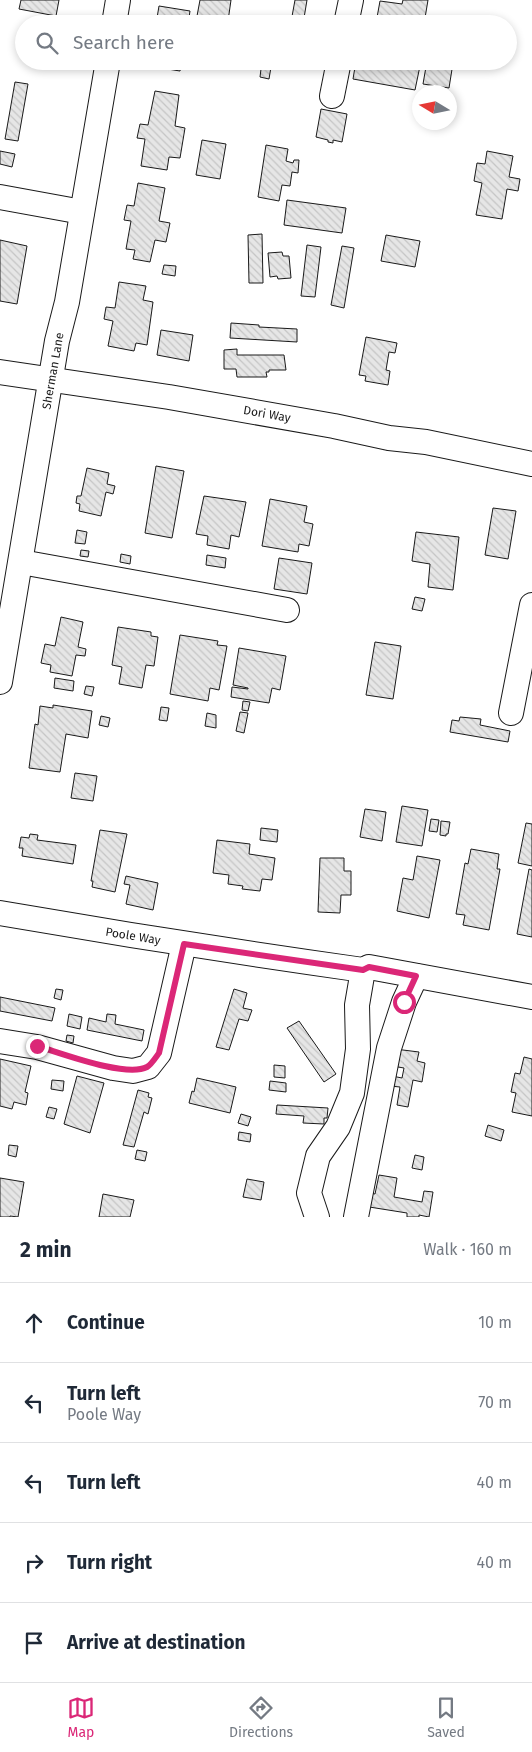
<!DOCTYPE html>
<html lang="en">
<head>
<meta charset="utf-8">
<style>
  :root { --surface:#fff; --page:#f2f2f3; --text:#1f2937; --muted:#747a83; --line:#e0e1e3; --accent:#db2777 }
  body { margin:0; font-family:"Fira Sans",sans-serif; background:var(--page); color:var(--text) }
  .compass { position:absolute; left:412px; top:85px; width:45px; height:45px; border-radius:50%; background:var(--surface); box-shadow:0 2px 8px #0003; rotate:280deg }
  .stop { position:absolute; width:15px; height:15px; margin:-11px; border:4px solid #db2777; border-radius:50%; background:#fff }
  .stop.end { background:#db2777; border-color:#fff; box-shadow:0 1px 5px #0008 }
  .list { margin:0; padding:0; list-style:none }
  h2 { display:flex; justify-content:space-between; align-items:center; height:65px; margin:0; padding:0 20px; font-size:21px }
  h2 small { font-size:16px; font-weight:400; color:var(--muted) }
  .list li { display:grid; grid-template-columns:32px 1fr auto; gap:15px; align-items:center; box-sizing:border-box; height:80px; padding:0 20px; border-top:1px solid var(--line) }
  .list b { display:block; font-size:19px; white-space:nowrap }
  .list p { margin:0; font-size:16px; white-space:nowrap; color:var(--muted) }
  .list em { font-size:16px; font-style:normal; color:var(--muted) }
  .icon { flex:none; width:28px; height:28px; fill:none; stroke:currentColor; stroke-width:2; stroke-linecap:round; stroke-linejoin:round }
  .map { position:relative; flex:none; width:532px; height:1217px; overflow:hidden }
  .search { position:absolute; background:var(--surface); box-shadow:0 2px 8px #0003; left:15px; right:15px; top:15px; height:55px; display:flex; align-items:center; gap:12px; box-sizing:border-box; padding:0 18px; border-radius:28px; color:var(--muted); font-size:19px }
  .sheet { height:465px; background:var(--surface) }
  nav { display:flex; justify-content:space-around; align-items:center; box-sizing:border-box; height:70px; border-top:1px solid var(--line); background:var(--surface); font-size:14px; color:var(--muted) }
  nav a { display:grid; justify-items:center; gap:2px }
  nav .on { color:var(--accent) }
  .map>svg:first-child { display:block }
</style>
</head>
<body>
<div class="map">
<svg width="532" height="1217" viewBox="0 0 532 1217">
  <defs>
    <pattern id="building-back-hatch" width="6" height="6" patternUnits="userSpaceOnUse" patternTransform="scale(1.25)"><rect width="6" height="6" fill="#e6e6e6"/><path d="M-1 5l2 2M0 0l6 6M5-1l2 2" fill="none" stroke="#c5c5c5"/></pattern>
  </defs>
  <rect width="100%" height="100%" fill="#fff"/>
  <g fill="url(#building-back-hatch)" stroke="#1a1a1a">
    <polygon points="21,0 59,0 56,16 19,9"/>
    <polygon points="200,0 231,0 228,21 197,16"/>
    <polygon points="295,0 307,0 303,24 291,22"/>
    <polygon points="403,0 428,0 424,24 376,23 380,1 402,4"/>
    <polygon points="159,6 190,11 188,24 156,24"/>
    <polygon points="150,61 182,61 180,71 149,66"/>
    <polygon points="262,61 272,61 269,79 260,77"/>
    <polygon points="356,61 421,61 415,90 353,79"/>
    <polygon points="427,61 453,63 449,88 423,84"/>
    <polygon points="15,82 28,84 18,141 5,139"/>
    <polygon points="155,91 179,95 175,126 185,128 180,158 169,157 167,170 141,166 145,139 137,138 140,124 148,125"/>
    <polygon points="321,109 347,114 342,142 333,140 333,143 328,142 328,140 316,137"/>
    <polygon points="202,140 226,144 220,179 196,175"/>
    <polygon points="266,145 288,149 286,161 293,163 294,160 299,160 298,173 292,172 290,186 282,185 279,201 258,197"/>
    <polygon points="0,151 15,154 12,167 0,164"/>
    <polygon points="487,151 513,156 509,177 520,179 518,191 507,189 502,219 476,215 482,183 474,181 477,163 485,164"/>
    <polygon points="138,183 165,188 159,221 170,223 166,242 155,240 150,262 133,259 135,250 126,249 131,221 124,220 127,205 134,206"/>
    <polygon points="287,200 346,208 342,233 284,225"/>
    <polygon points="262,234 263,283 249,283 248,235"/>
    <polygon points="386,235 420,241 415,267 381,261"/>
    <polygon points="0,240 27,246 17,304 0,301"/>
    <polygon points="307,245 321,247 315,297 301,296"/>
    <polygon points="342,246 354,248 344,308 331,305"/>
    <polygon points="282,252 283,256 289,256 291,278 278,279 277,276 270,277 268,253"/>
    <polygon points="164,265 176,266 175,276 162,274"/>
    <polygon points="119,282 146,286 143,300 153,302 147,345 136,343 134,351 108,346 113,321 104,319 106,307 115,308"/>
    <polygon points="231,323 259,325 259,327 297,329 297,342 230,338"/>
    <polygon points="161,330 193,335 189,361 157,355"/>
    <polygon points="366,337 397,343 395,353 389,352 386,370 390,371 388,385 365,381 366,376 359,375"/>
    <polygon points="237,349 237,355 284,355 286,370 269,370 269,372 266,372 267,377 237,377 236,369 224,369 224,350"/>
    <polygon points="156,466 184,471 172,538 145,533"/>
    <polygon points="87,468 109,473 107,484 115,486 113,494 106,492 101,516 79,511 80,504 76,503 77,496 81,496"/>
    <polygon points="204,496 246,502 239,537 231,535 229,549 207,545 208,536 196,534"/>
    <polygon points="270,499 307,506 304,522 313,524 309,546 299,544 298,552 262,546"/>
    <polygon points="493,508 516,511 508,559 485,555"/>
    <polygon points="77,530 87,532 85,544 75,543"/>
    <polygon points="416,532 459,537 453,590 428,587 430,564 412,561"/>
    <polygon points="81,550 89,551 88,557 80,556"/>
    <polygon points="121,554 131,556 130,564 120,562"/>
    <polygon points="207,555 226,558 225,568 206,565"/>
    <polygon points="279,558 312,563 307,594 274,589"/>
    <polygon points="415,597 425,599 422,611 412,609"/>
    <polygon points="61,617 83,622 78,647 86,649 85,656 76,655 72,676 50,672 51,665 41,663 45,644 55,646"/>
    <polygon points="118,627 151,632 151,636 158,637 154,666 146,665 142,688 119,684 122,667 112,665"/>
    <polygon points="180,635 218,641 217,645 227,646 219,690 210,688 208,701 170,694"/>
    <polygon points="375,642 401,646 393,699 366,695"/>
    <polygon points="239,648 286,656 280,690 272,688 269,703 231,697 232,687 248,689 248,688 233,685"/>
    <polygon points="55,678 74,681 73,691 54,688"/>
    <polygon points="86,686 94,687 92,696 84,694"/>
    <polygon points="243,701 250,702 248,711 242,710"/>
    <polygon points="53,705 92,711 88,738 66,734 60,772 29,768 35,724 38,725 40,706 53,708"/>
    <polygon points="161,707 169,708 167,721 159,720"/>
    <polygon points="240,712 248,713 244,733 236,731"/>
    <polygon points="207,713 216,715 216,728 205,726"/>
    <polygon points="101,716 110,718 108,727 99,725"/>
    <polygon points="460,717 481,719 480,725 510,731 508,742 450,732 452,720 459,721"/>
    <polygon points="75,773 97,776 93,801 71,798"/>
    <polygon points="402,806 428,810 422,846 396,842"/>
    <polygon points="365,809 386,812 382,841 360,837"/>
    <polygon points="431,819 439,820 437,832 429,831"/>
    <polygon points="441,821 450,822 448,834 446,834 446,836 440,835"/>
    <polygon points="526,823 532,824 532,866 518,863"/>
    <polygon points="261,828 278,830 277,842 260,840"/>
    <polygon points="100,830 127,834 115,892 92,887 93,881 91,881"/>
    <polygon points="30,834 38,835 37,840 76,845 73,864 22,856 23,848 19,848 21,837 29,838"/>
    <polygon points="217,840 250,844 249,854 275,858 272,880 262,879 260,891 242,889 243,886 228,884 229,875 213,873"/>
    <polygon points="471,849 499,854 497,869 500,869 489,930 463,925 465,915 456,914 465,863 468,864"/>
    <polygon points="417,856 440,860 429,918 397,911 403,878 413,880"/>
    <polygon points="320,858 344,858 344,871 351,871 351,895 341,895 340,913 318,912"/>
    <polygon points="529,869 532,870 532,937 517,934"/>
    <polygon points="126,876 158,883 153,910 126,904 130,885 124,884"/>
    <polygon points="56,989 63,990 61,1000 54,998"/>
    <polygon points="234,989 247,993 243,1008 252,1010 248,1021 239,1019 229,1050 216,1047"/>
    <polygon points="0,997 55,1008 52,1021 0,1011"/>
    <polygon points="69,1014 82,1017 80,1029 67,1026"/>
    <polygon points="107,1014 116,1015 115,1024 144,1030 142,1041 87,1030 89,1018 106,1022"/>
    <polygon points="299,1021 336,1074 324,1082 287,1028"/>
    <polygon points="67,1035 74,1036 73,1043 66,1041"/>
    <polygon points="395,1049 419,1052 417,1061 425,1063 422,1082 413,1080 408,1107 397,1105 400,1087 390,1086 392,1076 402,1078 404,1068 392,1066"/>
    <polygon points="524,1057 532,1059 532,1116 512,1112 516,1093 511,1092 515,1073 520,1074"/>
    <polygon points="0,1059 31,1066 25,1092 28,1093 26,1105 14,1102 12,1109 0,1106"/>
    <polygon points="274,1065 285,1066 285,1078 274,1077"/>
    <polygon points="77,1076 104,1083 90,1133 64,1124"/>
    <polygon points="197,1078 236,1087 230,1113 189,1103 192,1091 194,1092"/>
    <polygon points="52,1080 64,1081 63,1091 51,1089"/>
    <polygon points="270,1081 286,1083 286,1092 269,1090"/>
    <polygon points="138,1090 149,1093 148,1097 152,1098 148,1114 144,1112 134,1147 123,1145"/>
    <polygon points="277,1105 328,1108 327,1118 324,1118 324,1124 303,1123 304,1116 276,1114"/>
    <polygon points="49,1107 57,1109 54,1119 46,1117"/>
    <polygon points="241,1114 251,1117 248,1126 238,1123"/>
    <polygon points="488,1125 504,1130 501,1141 485,1136"/>
    <polygon points="239,1132 251,1134 250,1142 238,1140"/>
    <polygon points="9,1145 18,1146 16,1157 8,1155"/>
    <polygon points="137,1150 147,1152 145,1161 135,1159"/>
    <polygon points="415,1155 424,1157 422,1170 412,1168"/>
    <polygon points="379,1175 397,1178 394,1197 422,1202 424,1191 433,1192 429,1217 419,1215 419,1217 407,1217 407,1213 363,1206 365,1192 375,1194"/>
    <polygon points="0,1178 24,1182 18,1217 10,1216 10,1217 0,1217"/>
    <polygon points="247,1179 264,1182 261,1200 243,1197"/>
    <polygon points="103,1194 134,1200 130,1217 99,1217"/>
  </g>
  <g fill="none" stroke-linecap="round" stroke-linejoin="round">
    <g stroke="#1a1a1a" stroke-width="26">
      <g id="minor">
        <polyline points="114,24 118,0"/>
        <polyline points="346,24 351,0"/>
        <polyline points="332,96 339,61"/>
        <polyline points="0,197 82,212"/>
        <polyline points="0,372 169,397 334,426 389,438 426,442 532,464"/>
        <polyline points="21,562 287,610"/>
        <polyline points="0,682 57,341 67,302 108,61"/>
        <polyline points="511,713 532,605"/>
        <path d="M0,913C121,934 242,953 363,970L369,967L532,997"/>
        <polyline points="0,1041 37,1047 113,1068 133,1071 148,1067 159,1053 184,944"/>
        <polyline points="317,1217 309,1193 318,1156 338,1127 352,1093 358,1049 357,1005 363,970"/>
        <polyline points="356,1217 389,1048 404,1002 416,976"/>
      </g>
    </g>
    <use href="#minor" stroke="#fff" stroke-width="24"/>
  </g>
  <g fill="none" stroke-linecap="round" stroke-linejoin="round">
    <path stroke="#db2777" stroke-width="6" d="M37,1046C61,1053 126,1078 147,1067C151,1065 156,1057 159,1053L184,944L363,970L369,967L416,976L404,1002"/>
  </g>
  <g text-anchor="middle" dominant-baseline="central" stroke-width="4" stroke-linejoin="round" paint-order="stroke">
    <g font-size="12" fill="#1a1a1a" stroke="#fff">
      <text transform="translate(53 371) rotate(-80)">Sherman Lane</text>
      <text transform="translate(267 414) rotate(10)">Dori Way</text>
      <text transform="translate(133 936) rotate(9)">Poole Way</text>
    </g>
  </g>
</svg>
<svg class="compass" viewBox="-18 -18 36 36"><path d="M0-13l5 13h-10z" fill="#e53935"/><path d="M0 13l5-13h-10z" fill="#747a83"/></svg>
<div class="stop" style="left:404px;top:1002px"></div>
<div class="stop end" style="left:37px;top:1046px"></div>
<div class="search"><svg class="icon" aria-label="search" viewBox="0 0 24 24"><circle cx="10" cy="10" r="6"/><path d="M15 15l6 6"/></svg>Search here</div>
</div>
<section class="sheet">
<h2>2 min<small>Walk · 160 m</small></h2>
<ul class="list">
<li><svg class="icon" aria-label="ahead" viewBox="0 0 24 24"><path d="M12 20V5M6 11l6-6 6 6"/></svg><div><b>Continue</b></div><em>10 m</em></li>
<li><svg class="icon" aria-label="left" viewBox="0 0 24 24"><path d="M17 20v-9H6M10 6l-5 5 5 5"/></svg><div><b>Turn left</b><p>Poole Way</p></div><em>70 m</em></li>
<li><svg class="icon" aria-label="left" viewBox="0 0 24 24"><path d="M17 20v-9H6M10 6l-5 5 5 5"/></svg><div><b>Turn left</b></div><em>40 m</em></li>
<li><svg class="icon" aria-label="right" viewBox="0 0 24 24"><path d="M7 20v-9h11M14 6l5 5-5 5"/></svg><div><b>Turn right</b></div><em>40 m</em></li>
<li><svg class="icon" aria-label="arrive" viewBox="0 0 24 24"><path d="M6 21V4h12l-3 4 3 4H6"/></svg><div><b>Arrive at destination</b></div></li>
</ul>
</section>
<nav>
<a class="on"><svg class="icon" aria-label="map" viewBox="0 0 24 24"><path d="M3 6l6-2 6 2 6-2v14l-6 2-6-2-6 2zM9 4v14M15 6v14"/></svg>Map</a>
<a><svg class="icon" aria-label="directions" viewBox="0 0 24 24"><path d="M12 3l9 9-9 9-9-9zM9 14v-3h6M13 9l2 2-2 2"/></svg>Directions</a>
<a><svg class="icon" aria-label="saved" viewBox="0 0 24 24"><path d="M7 4h10v16l-5-4-5 4z"/></svg>Saved</a>
</nav>
</body>
</html>
